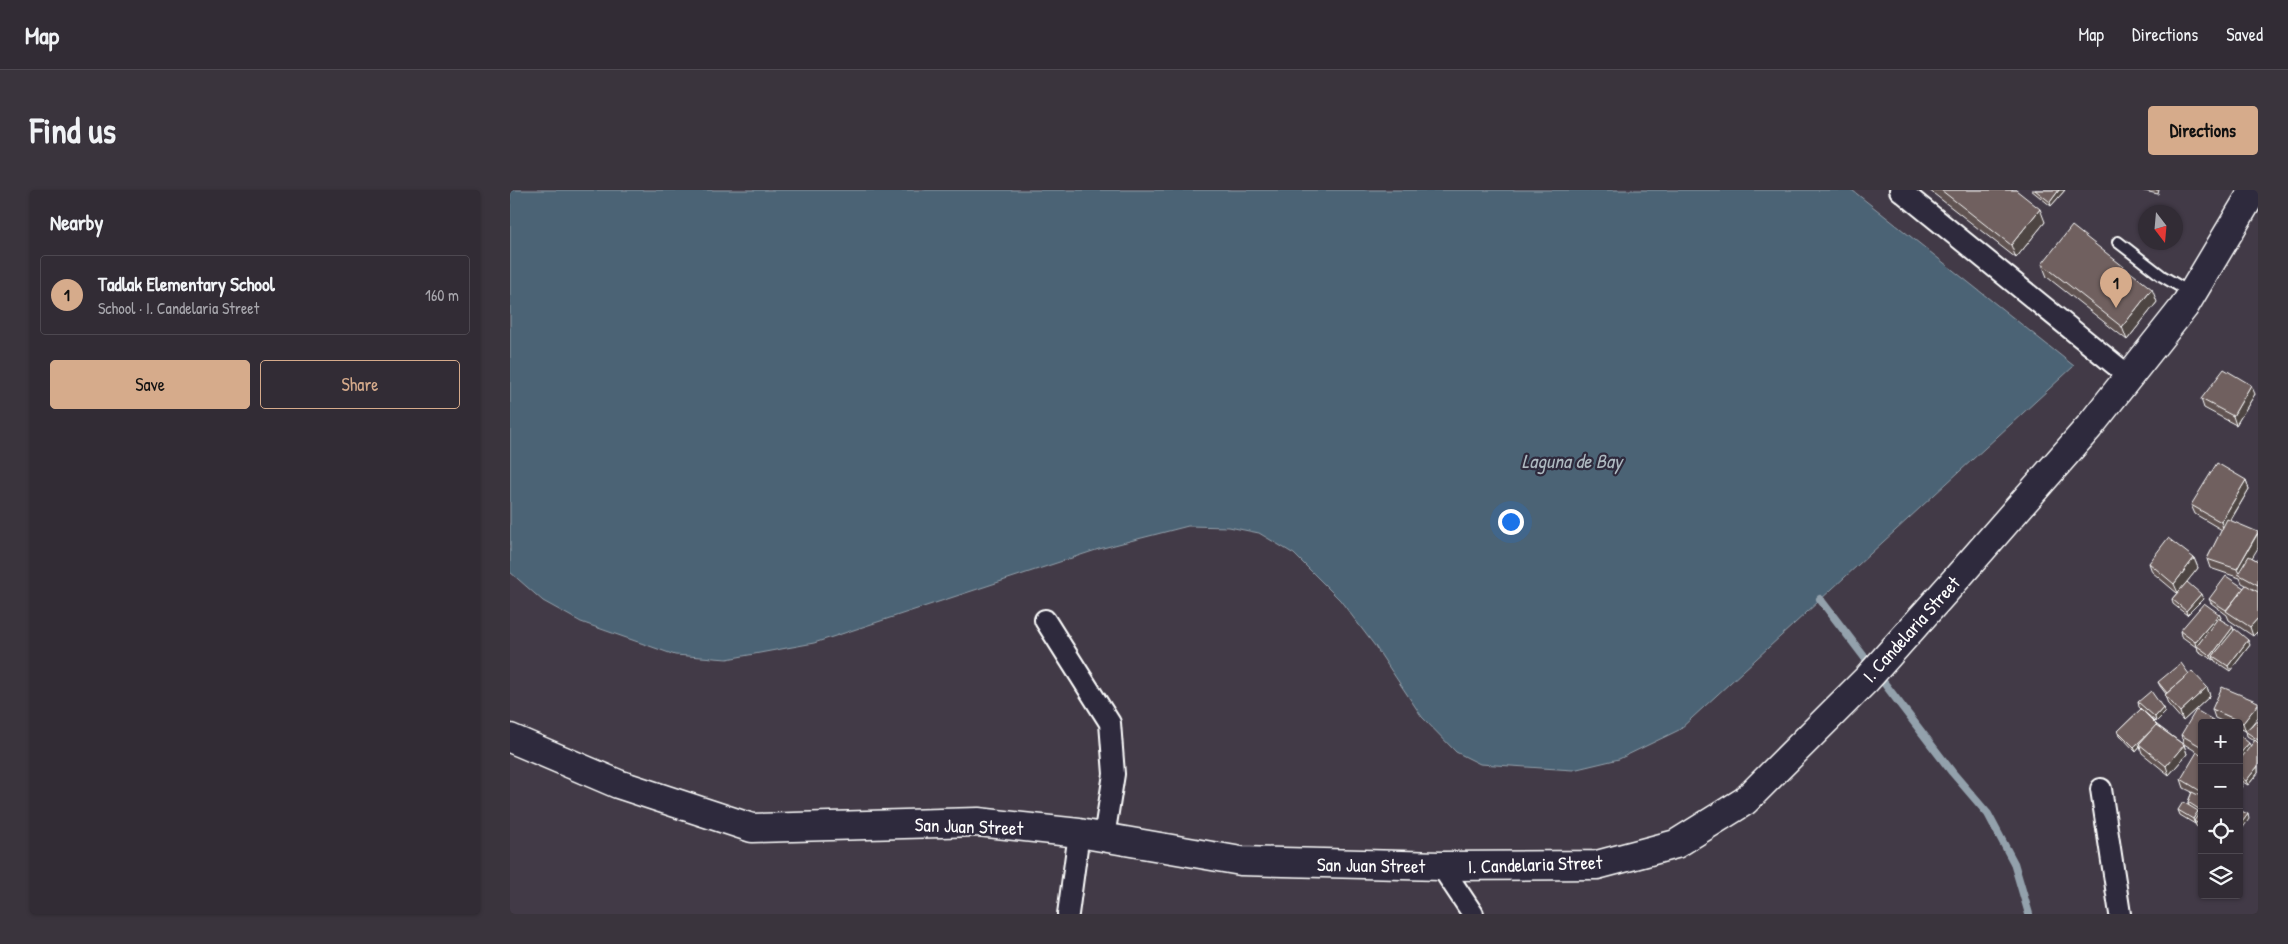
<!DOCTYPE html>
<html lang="en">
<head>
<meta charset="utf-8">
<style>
  :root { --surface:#322c35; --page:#3a343d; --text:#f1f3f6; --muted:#a8a7ad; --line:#4d4850; --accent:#d6ab8b }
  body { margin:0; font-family:"Patrick Hand",sans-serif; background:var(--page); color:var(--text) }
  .controls { position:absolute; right:15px; bottom:15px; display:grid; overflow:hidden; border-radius:5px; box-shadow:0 1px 4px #0004 }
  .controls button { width:45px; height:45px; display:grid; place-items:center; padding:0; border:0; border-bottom:1px solid var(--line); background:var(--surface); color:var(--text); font:25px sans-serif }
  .compass { position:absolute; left:1628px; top:15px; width:45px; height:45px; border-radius:50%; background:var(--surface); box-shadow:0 1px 4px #0004; rotate:164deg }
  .you { position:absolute; left:1000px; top:331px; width:18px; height:18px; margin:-12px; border:4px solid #fff; border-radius:50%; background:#1a73e8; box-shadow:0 0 0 8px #1a73e833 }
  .badge { display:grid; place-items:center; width:32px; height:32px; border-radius:50%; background:var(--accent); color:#111; font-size:16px; font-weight:700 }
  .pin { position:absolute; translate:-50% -41px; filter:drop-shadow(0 1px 2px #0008) }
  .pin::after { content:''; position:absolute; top:26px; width:18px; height:15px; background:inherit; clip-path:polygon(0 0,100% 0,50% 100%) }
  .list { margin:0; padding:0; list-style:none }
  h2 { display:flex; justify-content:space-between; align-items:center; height:65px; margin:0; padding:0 20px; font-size:21px }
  h2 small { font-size:16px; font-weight:400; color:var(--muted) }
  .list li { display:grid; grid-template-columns:32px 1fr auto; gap:15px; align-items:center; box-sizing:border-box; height:80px; margin:0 10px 10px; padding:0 10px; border:1px solid var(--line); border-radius:5px }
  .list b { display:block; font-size:19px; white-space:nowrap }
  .list p { margin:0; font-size:16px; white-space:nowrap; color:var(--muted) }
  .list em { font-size:16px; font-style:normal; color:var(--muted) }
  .actions { display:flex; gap:10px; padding:15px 20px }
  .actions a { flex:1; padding:11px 0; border:1px solid var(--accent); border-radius:5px; text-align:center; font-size:18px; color:var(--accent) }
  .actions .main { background:var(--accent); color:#111 }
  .icon { flex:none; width:28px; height:28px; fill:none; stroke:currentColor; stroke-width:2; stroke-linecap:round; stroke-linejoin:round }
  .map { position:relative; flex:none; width:1748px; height:724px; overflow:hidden; border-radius:5px }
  header { display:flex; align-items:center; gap:30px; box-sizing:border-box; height:70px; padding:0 25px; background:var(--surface); border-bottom:1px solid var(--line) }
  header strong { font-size:24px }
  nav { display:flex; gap:28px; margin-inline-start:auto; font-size:18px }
  .intro { display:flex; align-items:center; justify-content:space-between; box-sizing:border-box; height:120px; padding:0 30px }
  h1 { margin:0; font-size:35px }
  .button { padding:12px 22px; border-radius:5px; background:var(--accent); color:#111; font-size:18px; font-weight:700 }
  main { display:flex; gap:30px; padding:0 30px }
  aside { flex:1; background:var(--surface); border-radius:5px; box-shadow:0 1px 4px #0004 }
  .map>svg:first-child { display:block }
</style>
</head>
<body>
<header>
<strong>Map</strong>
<nav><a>Map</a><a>Directions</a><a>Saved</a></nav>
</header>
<div class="intro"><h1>Find us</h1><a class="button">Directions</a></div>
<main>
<aside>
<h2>Nearby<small></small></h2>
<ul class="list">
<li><span class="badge">1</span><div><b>Tadlak Elementary School</b><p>School · I. Candelaria Street</p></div><em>160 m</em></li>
</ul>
<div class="actions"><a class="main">Save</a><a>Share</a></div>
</aside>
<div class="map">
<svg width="1748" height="724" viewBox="0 0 1748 724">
  <rect width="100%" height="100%" fill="#423a47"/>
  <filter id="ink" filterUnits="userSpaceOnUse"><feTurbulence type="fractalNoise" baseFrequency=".02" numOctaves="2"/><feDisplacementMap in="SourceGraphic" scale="10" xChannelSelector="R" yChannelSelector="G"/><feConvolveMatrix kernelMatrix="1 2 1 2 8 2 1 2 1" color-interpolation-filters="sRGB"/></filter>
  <g filter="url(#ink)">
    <polygon fill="#4b6374" stroke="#93a1ac" points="0,0 1342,0 1564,176 1169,540 1109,569 1063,580 970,574 946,562 912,527 865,456 830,410 784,364 749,343 719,337 678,336 589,359 304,453 217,469 165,465 71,432 33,411 0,382"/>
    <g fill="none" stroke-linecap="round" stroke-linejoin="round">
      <polyline stroke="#93a1ac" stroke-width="8" points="1310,409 1442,582 1478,624 1504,673 1519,724"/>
      <g stroke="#fff" stroke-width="14">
        <polyline id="lane" points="1608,52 1652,86 1681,103"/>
      </g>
      <g stroke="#fff" stroke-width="24">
        <g id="street">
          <polyline points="1390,0 1620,187"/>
          <polyline points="535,430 600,533 604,584 594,647"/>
          <polyline points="1591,599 1610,724"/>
          <polyline points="931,676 963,724"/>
          <polyline points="558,724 569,643"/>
        </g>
      </g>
      <g stroke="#fff" stroke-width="31">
        <polyline id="secondary" points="0,548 108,594 242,638 468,632 569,643 731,671 931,676 1087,675 1166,654 1235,611 1357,489 1440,396 1579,237 1674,117 1744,0"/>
      </g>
      <use href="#lane" stroke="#2f2a3d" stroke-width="10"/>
      <use href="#street" stroke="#2f2a3d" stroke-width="20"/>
      <use href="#secondary" stroke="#2f2a3d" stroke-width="28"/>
    </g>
    <g fill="#605351" stroke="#fff">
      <polygon points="1419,0 1506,0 1535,32 1506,68"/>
      <polygon points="1521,0 1555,0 1541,16"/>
      <polygon points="1630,0 1649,0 1648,4"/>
      <polygon points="1532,74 1647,112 1617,150 1537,87"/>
      <polygon points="1745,204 1726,235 1694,218 1691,209"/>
      <polygon points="1736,290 1739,299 1721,330 1742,368 1748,371 1748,446 1747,443 1748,441 1743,446 1719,430 1717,425 1701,413 1699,409 1734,398 1736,395 1732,393 1730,388 1700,378 1697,369 1712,340 1685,324 1681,315"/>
      <polygon points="1684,368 1688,378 1672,398 1693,409 1677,425 1663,414 1662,409 1667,403 1642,382 1639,373"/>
      <polygon points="1709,424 1711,428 1710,429 1740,455 1720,481 1705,471 1704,469 1703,470 1688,461 1687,456 1686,457 1671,446 1670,441"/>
      <polygon points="1679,484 1697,497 1700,506 1673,531 1658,514 1655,505 1656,504 1650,496 1648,492"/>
      <polygon points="1628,512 1653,518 1655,523 1646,532 1631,519 1647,535 1674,555 1677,564 1659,585 1632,563 1630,557 1626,562 1610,545 1608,541 1631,519 1629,517"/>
      <polygon points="1702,519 1741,536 1748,530 1748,583 1738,595 1731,591 1732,596 1729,600 1729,545 1741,556 1745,551 1737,546 1736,541 1729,538 1729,533 1716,533 1705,528"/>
      <polygon points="1692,533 1692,565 1674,554 1671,545"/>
      <polygon points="1692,565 1692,639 1686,636 1685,633 1685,634 1670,625 1668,620 1679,616 1678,612 1682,602 1674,598 1671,589"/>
    </g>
    <g fill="#4e4442" stroke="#fff">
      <polygon points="1549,0 1555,0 1541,16 1540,12"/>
      <polygon points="1530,19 1535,32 1506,68 1501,55"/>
      <polygon points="1642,99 1647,112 1617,150 1612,137"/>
      <polygon points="1741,195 1745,204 1726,235 1723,226"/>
      <polygon points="1736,290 1739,299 1714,341 1711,332"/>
      <polygon points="1748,343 1748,358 1731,386 1729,384 1727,379"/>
      <polygon points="1684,368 1688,378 1668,403 1664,394"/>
      <polygon points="1691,404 1693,409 1677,425 1676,421"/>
      <polygon points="1709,424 1711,428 1686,457 1685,452"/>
      <polygon points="1748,428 1748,441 1743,446 1740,437"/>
      <polygon points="1723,437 1724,442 1703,466 1704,469 1703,470 1701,466"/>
      <polygon points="1738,450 1740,455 1720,481 1718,476"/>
      <polygon points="1697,497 1700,506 1673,531 1670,522"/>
      <polygon points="1748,514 1748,527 1736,542 1733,533"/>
      <polygon points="1653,518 1655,523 1646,532 1645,527"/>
      <polygon points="1647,535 1629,554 1630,557 1626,562 1624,557"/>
      <polygon points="1739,553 1741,557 1729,572 1729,565"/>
      <polygon points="1674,555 1677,564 1659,585 1656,576"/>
      <polygon points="1748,576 1748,583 1738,595 1736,591"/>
      <polygon points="1729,587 1732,596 1729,600"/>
      <polygon points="1688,621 1689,625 1684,631 1685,634 1683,629"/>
      <polygon points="1738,624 1739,629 1732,639 1730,635"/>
      <polygon points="1730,636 1732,641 1729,645 1729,638"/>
    </g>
    <g fill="#70615e" stroke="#fff">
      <polygon points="1431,0 1506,0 1530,19 1501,55"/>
      <polygon points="1525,0 1549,0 1540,12"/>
      <polygon points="1562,36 1642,99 1612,137 1532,74"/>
      <polygon points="1714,179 1741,195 1723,226 1691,209"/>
      <polygon points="1707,273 1736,290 1711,332 1681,315"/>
      <polygon points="1717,329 1748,342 1727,379 1697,369"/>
      <polygon points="1658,348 1684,368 1664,394 1639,373"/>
      <polygon points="1739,366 1748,371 1748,395 1728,384"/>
      <polygon points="1716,386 1734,398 1716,420 1699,409"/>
      <polygon points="1677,392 1691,404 1676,421 1662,409"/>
      <polygon points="1736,395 1748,402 1748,428 1740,437 1716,421"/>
      <polygon points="1694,413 1709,424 1685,452 1670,441"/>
      <polygon points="1708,428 1723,437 1701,466 1687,456"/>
      <polygon points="1725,439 1738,450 1718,476 1703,466"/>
      <polygon points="1671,473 1679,484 1657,503 1648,492"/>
      <polygon points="1682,481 1697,497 1670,522 1655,505"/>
      <polygon points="1712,497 1748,512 1748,514 1733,533 1702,519"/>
      <polygon points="1641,501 1653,518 1645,527 1628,512"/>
      <polygon points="1631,519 1647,535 1624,557 1608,541"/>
      <polygon points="1686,520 1708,533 1692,533 1692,557 1671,545"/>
      <polygon points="1748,530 1748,550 1735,541"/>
      <polygon points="1646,535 1674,555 1656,576 1629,554"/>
      <polygon points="1729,545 1739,553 1729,565"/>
      <polygon points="1745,550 1748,553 1748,576 1736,591 1729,586 1729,571"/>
      <polygon points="1687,562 1692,565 1692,602 1671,589"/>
      <polygon points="1682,602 1692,607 1692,621 1678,612"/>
      <polygon points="1673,612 1688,621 1683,629 1668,620"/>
      <polygon points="1729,620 1738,624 1730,635 1729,634"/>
      <polygon points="1690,622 1692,624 1692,636 1684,631"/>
    </g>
  </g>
  <g text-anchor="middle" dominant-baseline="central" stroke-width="4.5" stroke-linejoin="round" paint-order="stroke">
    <g font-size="19" fill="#fff" stroke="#2f2a3d">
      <text transform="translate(1401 439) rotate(-48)">I. Candelaria Street</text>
      <text transform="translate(459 636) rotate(2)">San Juan Street</text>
      <text transform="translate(1025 674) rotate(-2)">I. Candelaria Street</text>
      <text transform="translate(861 675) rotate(1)">San Juan Street</text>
    </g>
    <g font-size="20" font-style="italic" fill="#aeb9c0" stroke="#2f2a3d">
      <text x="1062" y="270">Laguna de Bay</text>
    </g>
  </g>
</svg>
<div class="controls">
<button>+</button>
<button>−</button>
<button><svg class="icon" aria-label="locate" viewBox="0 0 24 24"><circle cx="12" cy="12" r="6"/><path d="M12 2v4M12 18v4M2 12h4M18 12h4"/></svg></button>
<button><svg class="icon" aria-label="layers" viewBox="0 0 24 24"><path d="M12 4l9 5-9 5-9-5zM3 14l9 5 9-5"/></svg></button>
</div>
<svg class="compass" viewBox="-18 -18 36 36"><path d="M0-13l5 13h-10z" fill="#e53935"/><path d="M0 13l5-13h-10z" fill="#a8a7ad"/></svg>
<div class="you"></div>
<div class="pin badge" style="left:1606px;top:118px">1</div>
</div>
</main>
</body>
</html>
